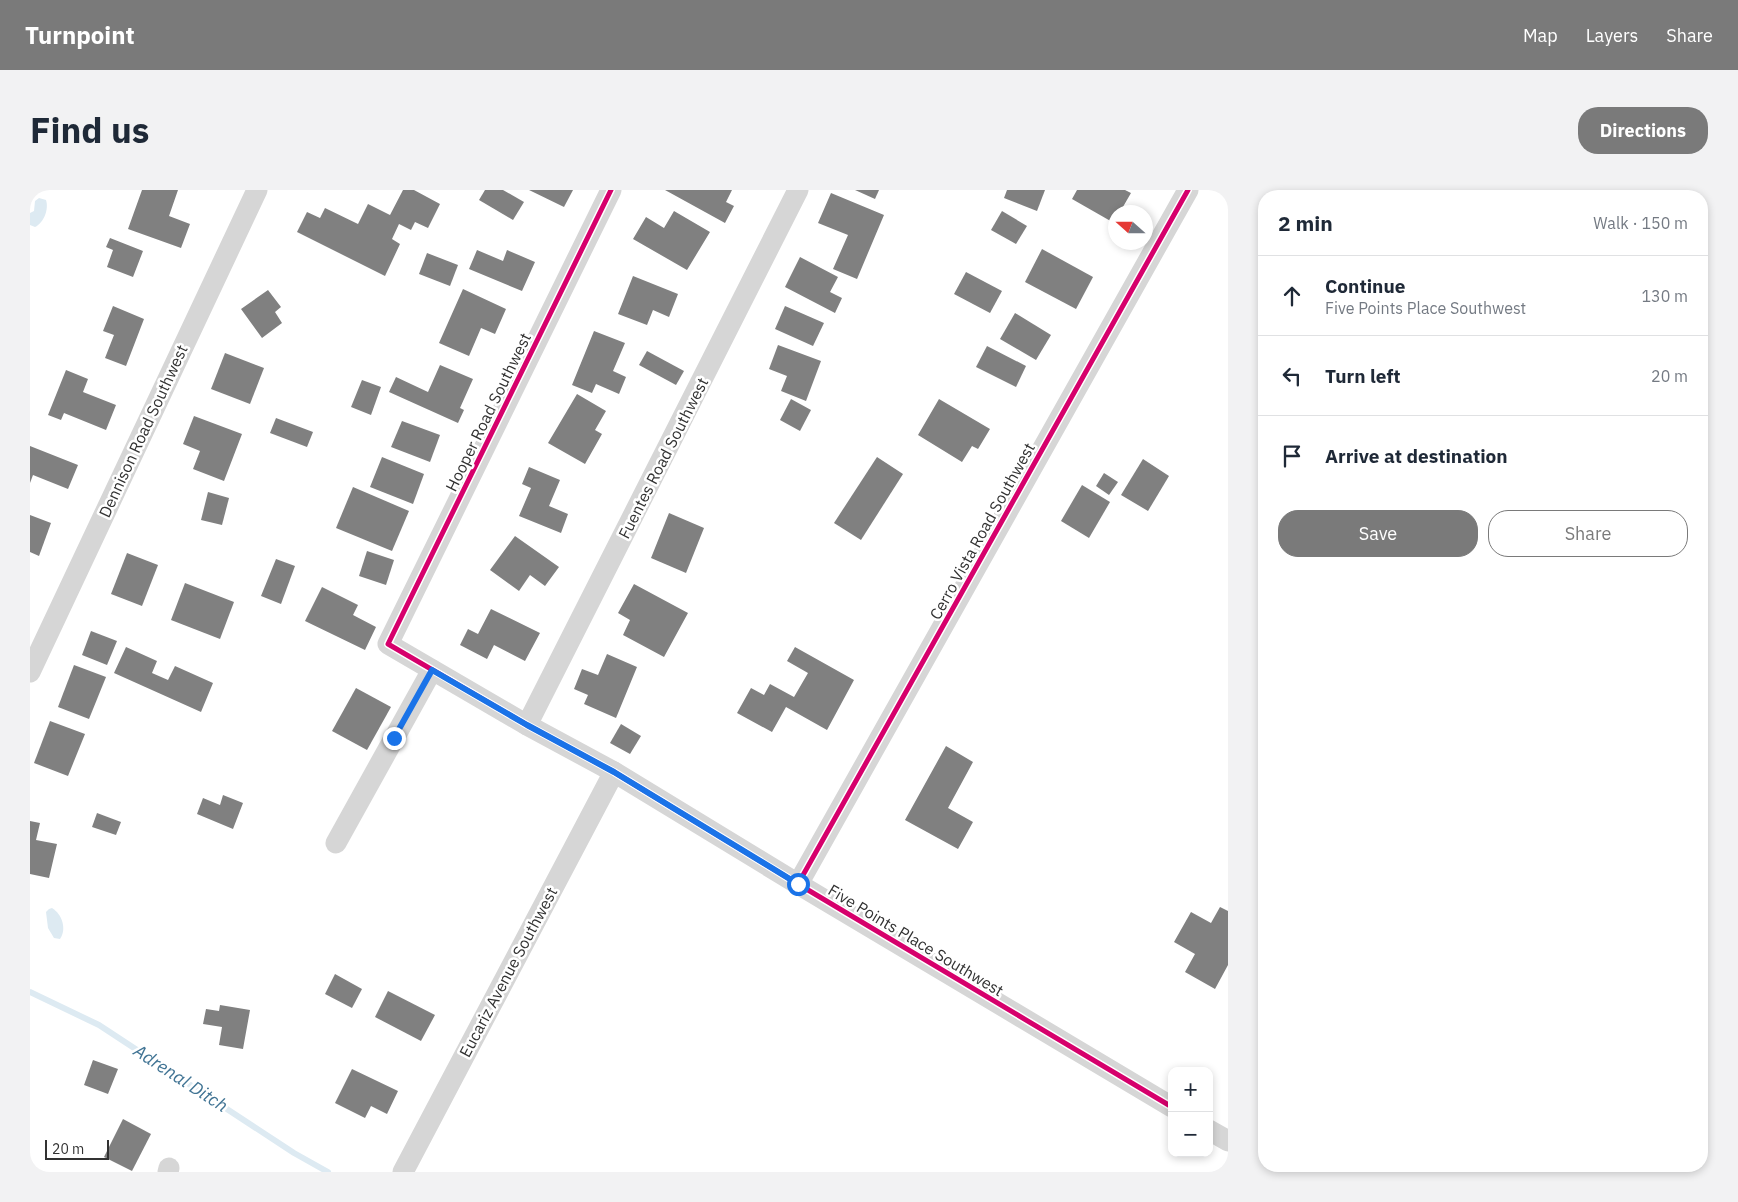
<!DOCTYPE html>
<html lang="en">
<head>
<meta charset="utf-8">
<style>
  :root { --surface:#fff; --page:#f2f2f3; --text:#1f2937; --muted:#747a83; --line:#e0e1e3; --accent:#7a7a7a }
  body { margin:0; font-family:"IBM Plex Sans",sans-serif; background:var(--page); color:var(--text) }
  .controls { position:absolute; right:15px; bottom:15px; display:grid; overflow:hidden; border-radius:10px; box-shadow:0 2px 8px #0003 }
  .controls button { width:45px; height:45px; display:grid; place-items:center; padding:0; border:0; border-bottom:1px solid var(--line); background:var(--surface); color:var(--text); font:25px sans-serif }
  .compass { position:absolute; left:1078px; top:15px; width:45px; height:45px; border-radius:50%; background:var(--surface); box-shadow:0 2px 8px #0003; rotate:291deg }
  .scale { position:absolute; left:15px; bottom:12px; width:64px; box-sizing:border-box; padding-left:5px; border:2px solid #323232; border-top:0; font-size:14px; line-height:18px; white-space:nowrap; color:#323232; -webkit-text-stroke:4px #fff; paint-order:stroke }
  .stop { position:absolute; width:15px; height:15px; margin:-11px; border:4px solid #1a73e8; border-radius:50%; background:#fff }
  .stop.end { background:#1a73e8; border-color:#fff; box-shadow:0 1px 5px #0008 }
  .list { margin:0; padding:0; list-style:none }
  h2 { display:flex; justify-content:space-between; align-items:center; height:65px; margin:0; padding:0 20px; font-size:21px }
  h2 small { font-size:16px; font-weight:400; color:var(--muted) }
  .list li { display:grid; grid-template-columns:32px 1fr auto; gap:15px; align-items:center; box-sizing:border-box; height:80px; padding:0 20px; border-top:1px solid var(--line) }
  .list b { display:block; font-size:19px; white-space:nowrap }
  .list p { margin:0; font-size:16px; white-space:nowrap; color:var(--muted) }
  .list em { font-size:16px; font-style:normal; color:var(--muted) }
  .actions { display:flex; gap:10px; padding:15px 20px }
  .actions a { flex:1; padding:11px 0; border:1px solid var(--accent); border-radius:20px; text-align:center; font-size:18px; color:var(--accent) }
  .actions .main { background:var(--accent); color:#fff }
  .icon { flex:none; width:28px; height:28px; fill:none; stroke:currentColor; stroke-width:2; stroke-linecap:round; stroke-linejoin:round }
  .map { position:relative; flex:none; width:1198px; height:982px; overflow:hidden; border-radius:20px }
  header { display:flex; align-items:center; gap:30px; box-sizing:border-box; height:70px; padding:0 25px; background:var(--accent); color:#fff }
  header strong { font-size:24px }
  nav { display:flex; gap:28px; margin-inline-start:auto; font-size:18px }
  .intro { display:flex; align-items:center; justify-content:space-between; box-sizing:border-box; height:120px; padding:0 30px }
  h1 { margin:0; font-size:35px }
  .button { padding:12px 22px; border-radius:20px; background:var(--accent); color:#fff; font-size:18px; font-weight:700 }
  main { display:flex; gap:30px; padding:0 30px }
  aside { flex:1; background:var(--surface); border-radius:20px; box-shadow:0 2px 8px #0003 }
  .map>svg:first-child { display:block }
</style>
</head>
<body>
<header>
<strong>Turnpoint</strong>
<nav><a>Map</a><a>Layers</a><a>Share</a></nav>
</header>
<div class="intro"><h1>Find us</h1><a class="button">Directions</a></div>
<main>
<div class="map">
<svg width="1198" height="982" viewBox="0 0 1198 982">
  <rect width="100%" height="100%" fill="#fff"/>
  <g fill="#ddeaf2">
    <path d="M9,8L16,10C19,19 14,33 5,37L0,35V23L4,21L5,11Z"/>
    <path d="M22,718C32,724 37,739 30,749L24,748L18,738L16,722L19,719Z"/>
  </g>
  <g fill="none" stroke-linecap="round" stroke-linejoin="round">
    <polyline stroke="#ddeaf2" stroke-width="6" points="0,802 69,835 264,963 298,982"/>
  </g>
  <g fill="#808080">
    <polygon points="112,0 148,0 139,26 160,34 151,58 98,39"/>
    <polygon points="373,0 384,0 410,14 398,38 385,32 381,40 369,34 362,49 370,54 355,86 267,42 277,22 290,28 295,18 328,34 338,14 360,25"/>
    <polygon points="455,0 473,0 494,12 483,30 449,10"/>
    <polygon points="499,0 543,0 534,17"/>
    <polygon points="635,0 702,0 696,12 704,16 695,33"/>
    <polygon points="825,0 849,0 845,9"/>
    <polygon points="977,0 1015,0 1007,21 974,8"/>
    <polygon points="1047,0 1095,0 1101,3 1090,22 1086,22 1086,30 1084,33 1042,9"/>
    <polygon points="801,3 854,25 827,89 803,79 818,45 788,33"/>
    <polygon points="644,21 680,42 657,80 603,49 616,27 634,38"/>
    <polygon points="972,21 997,36 986,54 961,40"/>
    <polygon points="80,48 113,61 103,87 77,77 83,60 76,57"/>
    <polygon points="1012,59 1063,87 1046,119 995,92"/>
    <polygon points="447,60 473,71 477,60 505,72 492,101 439,79"/>
    <polygon points="397,63 428,75 420,96 389,84"/>
    <polygon points="770,67 808,87 800,102 812,108 805,123 755,97"/>
    <polygon points="936,82 972,101 960,123 924,104"/>
    <polygon points="603,86 648,104 639,127 623,120 617,135 588,124"/>
    <polygon points="433,99 476,119 465,144 451,138 439,166 409,153"/>
    <polygon points="238,100 251,117 245,122 252,133 232,148 211,119"/>
    <polygon points="83,116 114,129 96,176 75,168 84,145 73,141"/>
    <polygon points="755,116 794,133 783,156 745,139"/>
    <polygon points="985,123 1021,145 1006,170 970,149"/>
    <polygon points="564,141 595,153 583,181 596,187 589,204 566,194 562,203 542,195"/>
    <polygon points="748,155 791,171 776,211 751,201 757,186 739,179"/>
    <polygon points="957,156 996,176 986,197 946,177"/>
    <polygon points="617,161 654,181 646,195 609,175"/>
    <polygon points="195,163 234,178 220,214 181,199"/>
    <polygon points="410,175 443,189 430,218 434,220 428,233 359,202 366,187 398,202"/>
    <polygon points="36,180 58,189 53,202 86,215 76,240 34,223 31,230 18,225"/>
    <polygon points="332,190 351,197 341,225 321,217"/>
    <polygon points="547,204 576,221 565,240 572,244 555,274 518,253"/>
    <polygon points="761,209 781,220 770,241 750,230"/>
    <polygon points="909,209 960,239 948,259 942,256 932,272 888,245"/>
    <polygon points="164,226 212,244 194,291 163,279 170,261 153,254"/>
    <polygon points="246,228 283,242 277,257 240,243"/>
    <polygon points="372,231 410,245 400,272 361,257"/>
    <polygon points="0,256 48,275 38,299 3,285 0,293"/>
    <polygon points="352,267 394,284 383,314 340,297"/>
    <polygon points="847,267 873,284 831,350 804,333"/>
    <polygon points="1113,269 1139,286 1118,321 1091,305"/>
    <polygon points="499,277 530,290 519,316 538,324 531,343 489,326 501,298 492,294"/>
    <polygon points="1074,283 1088,292 1079,305 1066,296"/>
    <polygon points="1052,295 1080,312 1059,348 1031,331"/>
    <polygon points="323,297 379,321 362,361 306,338"/>
    <polygon points="178,302 199,308 192,335 171,330"/>
    <polygon points="639,323 674,338 656,383 621,368"/>
    <polygon points="0,325 21,333 9,366 0,362"/>
    <polygon points="485,346 529,377 515,396 500,385 489,401 460,380"/>
    <polygon points="337,361 364,370 356,395 329,386"/>
    <polygon points="97,363 128,375 112,416 81,404"/>
    <polygon points="246,369 265,376 251,414 231,406"/>
    <polygon points="155,393 204,412 190,449 141,430"/>
    <polygon points="604,394 658,423 634,467 593,445 600,430 588,423"/>
    <polygon points="292,397 328,415 323,425 346,437 335,460 275,431"/>
    <polygon points="461,419 510,443 495,471 464,455 457,469 430,455 438,439 448,444"/>
    <polygon points="61,441 87,451 77,475 52,465"/>
    <polygon points="96,457 127,471 122,483 138,490 145,476 183,493 171,522 84,483"/>
    <polygon points="765,457 824,490 797,540 756,517 742,542 707,523 721,498 734,505 740,494 764,507 778,483 757,471"/>
    <polygon points="577,464 607,477 586,528 554,514 558,505 544,499 552,479 568,485"/>
    <polygon points="44,475 76,487 59,529 28,517"/>
    <polygon points="326,498 361,517 337,560 302,541"/>
    <polygon points="20,531 55,544 38,586 4,573"/>
    <polygon points="591,534 611,546 600,564 580,553"/>
    <polygon points="916,556 943,572 918,618 943,632 928,659 875,630"/>
    <polygon points="193,605 213,613 203,639 167,624 173,608 190,615"/>
    <polygon points="67,623 91,632 86,645 62,637"/>
    <polygon points="0,631 10,633 6,650 27,654 19,688 0,684"/>
    <polygon points="1190,717 1198,721 1198,775 1185,799 1155,782 1165,764 1144,752 1161,722 1181,733"/>
    <polygon points="305,784 332,799 322,818 295,804"/>
    <polygon points="358,801 405,825 391,851 345,827"/>
    <polygon points="190,815 220,820 213,859 189,855 192,837 173,834 176,819 189,821"/>
    <polygon points="63,870 88,879 78,904 54,895"/>
    <polygon points="322,879 368,901 357,924 341,916 335,928 305,913"/>
    <polygon points="93,929 121,944 102,981 74,967"/>
  </g>
  <g fill="none" stroke-linecap="round" stroke-linejoin="round">
    <g stroke="#d6d6d6" stroke-width="21">
      <polyline points="581,0 358,454 497,535 584,582 768,694 1142,917"/>
      <polyline points="0,482 227,0"/>
      <polyline points="497,535 768,0"/>
      <polyline points="306,653 402,480"/>
      <polyline points="768,694 1158,0"/>
      <polyline points="1179,940 1198,951"/>
      <polyline points="138,982 139,978"/>
      <polyline points="373,982 584,582"/>
    </g>
    <g stroke="#fff" stroke-width="8">
      <g id="cycleway">
        <polyline points="581,0 358,454 497,535 584,582 768,694 1142,917"/>
        <polyline points="768,694 1158,0"/>
      </g>
    </g>
    <use href="#cycleway" stroke="#d6006c" stroke-width="5"/>
  </g>
  <g fill="none" stroke-linecap="round" stroke-linejoin="round">
    <polyline stroke="#1a73e8" stroke-width="6" points="364,548 402,480 497,535 584,582 768,694"/>
  </g>
  <g text-anchor="middle" dominant-baseline="central" stroke-width="5" stroke-linejoin="round" paint-order="stroke">
    <g font-size="16" fill="#323232" stroke="#fff">
      <text transform="translate(458 222) rotate(-64)">Hooper Road Southwest</text>
      <text transform="translate(113 241) rotate(-65)">Dennison Road Southwest</text>
      <text transform="translate(633 268) rotate(-63)">Fuentes Road Southwest</text>
      <text transform="translate(952 341) rotate(-61)">Cerro Vista Road Southwest</text>
      <text transform="translate(886 750) rotate(31)">Five Points Place Southwest</text>
      <text transform="translate(478 782) rotate(-62)">Eucariz Avenue Southwest</text>
    </g>
    <g font-size="18" font-style="italic" fill="#417494" stroke="#fff">
      <text transform="translate(151 888) rotate(33)">Adrenal Ditch</text>
    </g>
  </g>
</svg>
<div class="controls">
<button>+</button>
<button>−</button>
</div>
<svg class="compass" viewBox="-18 -18 36 36"><path d="M0-13l5 13h-10z" fill="#e53935"/><path d="M0 13l5-13h-10z" fill="#747a83"/></svg>
<div class="scale">20 m</div>
<div class="stop" style="left:768px;top:694px"></div>
<div class="stop end" style="left:364px;top:548px"></div>
</div>
<aside>
<h2>2 min<small>Walk · 150 m</small></h2>
<ul class="list">
<li><svg class="icon" aria-label="ahead" viewBox="0 0 24 24"><path d="M12 20V5M6 11l6-6 6 6"/></svg><div><b>Continue</b><p>Five Points Place Southwest</p></div><em>130 m</em></li>
<li><svg class="icon" aria-label="left" viewBox="0 0 24 24"><path d="M17 20v-9H6M10 6l-5 5 5 5"/></svg><div><b>Turn left</b></div><em>20 m</em></li>
<li><svg class="icon" aria-label="arrive" viewBox="0 0 24 24"><path d="M6 21V4h12l-3 4 3 4H6"/></svg><div><b>Arrive at destination</b></div></li>
</ul>
<div class="actions"><a class="main">Save</a><a>Share</a></div>
</aside>
</main>
</body>
</html>
